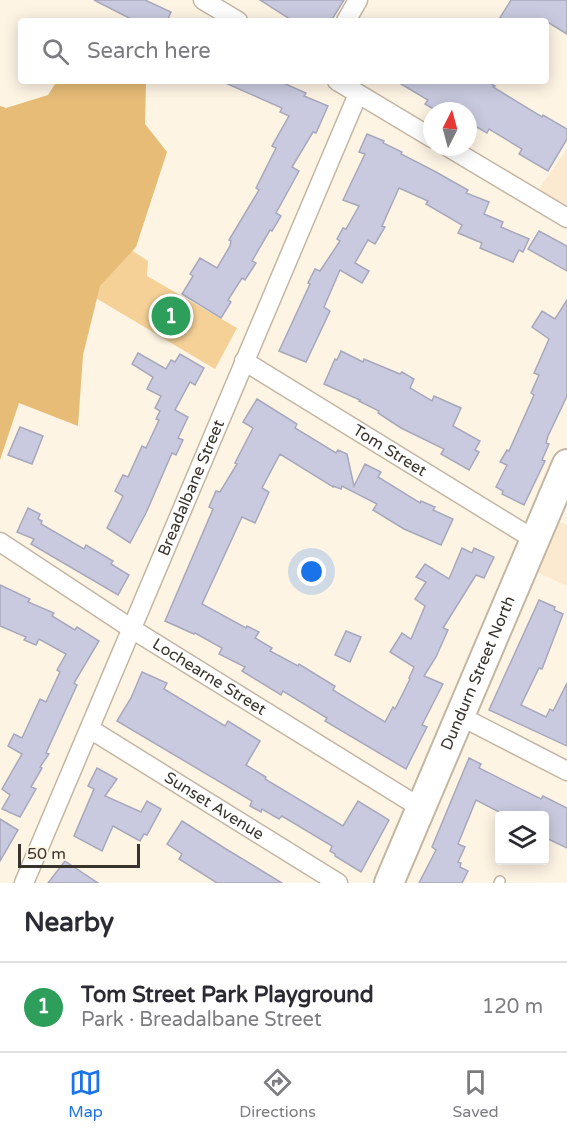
<!DOCTYPE html>
<html lang="en">
<head>
<meta charset="utf-8">
<style>
  :root { --surface:#fff; --page:#f7f7f7; --text:#2b2b33; --muted:#7c7c81; --line:#e1e1e2; --accent:#1a73e8 }
  body { margin:0; font-family:"Varela Round",sans-serif; background:var(--page); color:var(--text) }
  .controls { position:absolute; right:18px; bottom:18px; display:grid; overflow:hidden; border-radius:6px; box-shadow:0 3px 15px #0003 }
  .controls button { width:54px; height:54px; display:grid; place-items:center; padding:0; border:0; border-bottom:2px solid var(--line); background:var(--surface); color:var(--text); font:30px sans-serif }
  .compass { position:absolute; left:423px; top:102px; width:54px; height:54px; border-radius:50%; background:var(--surface); box-shadow:0 3px 15px #0003; rotate:6deg }
  .scale { position:absolute; left:18px; bottom:15px; width:122px; box-sizing:border-box; padding-left:6px; border:3px solid #38332b; border-top:0; font-size:16px; line-height:21px; white-space:nowrap; color:#38332b; -webkit-text-stroke:4px #fef4e4; paint-order:stroke }
  .you { position:absolute; left:312px; top:572px; width:21px; height:21px; margin:-15px; border:4px solid #fff; border-radius:50%; background:#1a73e8; box-shadow:0 0 0 9px #1a73e833 }
  .badge { display:grid; place-items:center; width:39px; height:39px; border-radius:50%; background:var(--accent); color:#fff; font-size:20px; font-weight:700 }
  .pin { position:absolute; translate:-50% -50%; border:3px solid #fff; box-shadow:0 2px 6px #0006 }
  .list { margin:0; padding:0; list-style:none }
  h2 { display:flex; justify-content:space-between; align-items:center; height:78px; margin:0; padding:0 24px; font-size:26px }
  h2 small { font-size:20px; font-weight:400; color:var(--muted) }
  .list li { display:grid; grid-template-columns:39px 1fr auto; gap:18px; align-items:center; box-sizing:border-box; height:90px; padding:0 24px; border-top:2px solid var(--line) }
  .list b { display:block; font-size:22px; white-space:nowrap }
  .list p { margin:0; font-size:20px; white-space:nowrap; color:var(--muted) }
  .list em { font-size:20px; font-style:normal; color:var(--muted) }
  .icon { flex:none; width:33px; height:33px; fill:none; stroke:currentColor; stroke-width:2; stroke-linecap:round; stroke-linejoin:round }
  .map { position:relative; flex:none; width:567px; height:883px; overflow:hidden }
  .search { position:absolute; background:var(--surface); box-shadow:0 3px 15px #0003; left:18px; right:18px; top:18px; height:66px; display:flex; align-items:center; gap:15px; box-sizing:border-box; padding:0 21px; border-radius:6px; color:var(--muted); font-size:22px }
  .sheet { height:168px; background:var(--surface) }
  nav { display:flex; justify-content:space-around; align-items:center; box-sizing:border-box; height:84px; border-top:2px solid var(--line); background:var(--surface); font-size:16px; color:var(--muted) }
  nav a { display:grid; justify-items:center; gap:3px }
  nav .on { color:var(--accent) }
  .map>svg:first-child { display:block }
</style>
</head>
<body>
<div class="map">
<svg width="567" height="883" viewBox="0 0 567 883">
  <rect width="100%" height="100%" fill="#fef4e4"/>
  <g fill="#fbeacf">
    <polygon points="567,149 567,206 539,189"/>
    <polygon points="560,522 567,525 567,586 535,571"/>
  </g>
  <polygon fill="#f5d197" points="125,246 148,261 147,276 237,328 215,369 89,294"/>
  <polygon fill="#e6bc77" points="51,81 146,81 145,124 167,152 136,247 100,286 83,355 78,426 19,403 0,460 0,106 6,108 48,95 55,84"/>
  <g fill="#c9cadf" stroke="#a8a8bd" stroke-width="1.5">
    <polygon points="94,0 145,0 171,12 167,21 135,21"/>
    <polygon points="260,0 344,0 331,21 293,21"/>
    <polygon points="511,0 567,0 567,34 546,21 498,21"/>
    <polygon points="221,81 279,81 306,93 304,96 328,106 316,133 313,132 292,167 299,171 276,213 281,216 272,231 270,230 252,261 256,263 245,280 242,278 228,300 231,302 221,318 182,294 193,276 190,274 200,258 217,268 230,246 231,241 229,240 259,190 256,188 276,148 272,146 289,116 280,112 282,108"/>
    <polygon points="396,81 487,81 495,86 493,87 542,117 543,115 567,129 567,139 548,171 519,154 522,149 489,129 487,133 468,122 468,111 437,111 425,104 428,100"/>
    <polygon points="367,134 384,141 383,143 402,152 401,154 436,172 468,190 466,193 489,202 484,214 503,222 501,227 529,239 523,252 519,250 513,262 480,248 482,243 458,233 462,225 426,204 428,201 399,188 382,226 385,227 375,244 368,240 355,263 369,271 362,283 340,270 324,307 330,311 306,362 279,351 310,284 308,283 315,269 320,271 340,241 337,239 343,228 346,229 359,206 343,200 365,154 359,152"/>
    <polygon points="539,231 567,246 567,271 528,249"/>
    <polygon points="567,300 567,396 548,436 546,443 549,444 542,460 545,461 524,505 502,494 503,491 496,487 507,465 500,462 507,450 509,451 534,395 531,393 539,375 534,373 549,339 532,327 542,311 555,319"/>
    <polygon points="341,351 363,362 364,359 400,374 402,372 414,379 410,388 432,401 434,396 461,408 453,426 480,441 475,450 479,452 469,470 441,454 444,449 401,428 378,413 379,411 359,401 360,400 324,384 335,359 337,360"/>
    <polygon points="138,353 166,369 171,360 175,362 180,354 204,368 195,385 190,382 175,410 188,417 178,438 183,440 176,455 172,453 146,513 130,543 107,528 123,496 115,491 123,475 128,477 142,446 146,448 159,420 156,419 160,411 155,408 161,396 147,389 153,377 132,364"/>
    <polygon points="257,399 297,424 295,428 336,453 338,450 347,454 354,486 365,464 381,472 378,477 420,503 421,501 435,507 433,510 453,519 441,545 404,529 373,510 377,504 342,486 341,489 333,486 333,487 280,454 262,488 269,492 255,523 242,517 202,604 246,628 247,626 259,632 255,638 272,648 270,651 298,666 299,664 333,685 335,686 333,690 385,722 393,707 395,709 410,679 409,678 414,667 390,652 402,633 411,639 425,606 415,599 426,582 416,577 425,564 449,579 462,548 472,553 474,548 494,557 484,578 476,575 443,628 448,630 436,657 424,676 443,684 422,725 427,727 406,769 325,721 327,718 283,691 281,695 242,671 245,667 219,654 222,648 195,633 194,634 165,621 213,509 209,507 216,491 220,492 237,464 235,463 253,428 243,422"/>
    <polygon points="20,427 43,436 32,464 8,455"/>
    <polygon points="28,508 40,514 38,519 42,521 41,524 84,549 86,545 113,561 111,564 129,575 118,595 31,544 34,539 17,532"/>
    <polygon points="0,585 30,599 28,602 54,613 52,616 75,630 77,627 99,641 74,683 77,685 46,753 49,754 40,767 42,768 31,787 36,789 20,817 2,809 10,795 2,789 22,754 8,746 14,734 22,738 40,699 46,702 60,672 57,670 66,654 39,639 36,645 24,640 26,637 0,626"/>
    <polygon points="539,600 555,607 554,610 563,614 542,669 539,668 521,705 546,717 550,709 553,711 567,683 567,746 489,710"/>
    <polygon points="346,631 361,637 350,662 335,655"/>
    <polygon points="142,672 167,683 164,689 225,726 228,721 260,741 246,765 266,777 265,779 343,826 358,801 389,820 361,872 335,856 335,854 330,851 332,846 282,816 279,819 262,809 261,812 250,806 252,801 117,721 131,698"/>
    <polygon points="469,758 481,764 479,768 541,799 543,796 567,808 567,848 544,837 544,816 507,816 476,800 458,844 465,847 458,862 461,863 460,867 468,871 462,883 419,883 436,850 432,847"/>
    <polygon points="97,768 117,779 105,796 141,812 147,801 161,809 147,835 144,834 140,841 113,826 102,851 74,836 94,789 88,786"/>
    <polygon points="0,819 18,830 0,861"/>
    <polygon points="182,821 226,849 282,883 217,883 179,859 182,854 167,844"/>
    <polygon points="65,861 98,883 48,883"/>
  </g>
  <g fill="none" stroke-linecap="round" stroke-linejoin="round">
    <g stroke="#c3b6a3" stroke-width="12">
      <polyline id="service" points="499,883 500,881"/>
    </g>
    <g stroke="#c3b6a3" stroke-width="21">
      <g id="minor">
        <polyline points="203,0 238,21"/>
        <polyline points="346,21 358,0"/>
        <polyline points="337,81 432,138"/>
        <polyline points="448,147 567,218"/>
        <path id="s1" d="M244,361L535,540"/>
        <path id="s2" d="M0,542L132,629L421,808"/>
        <polyline points="460,716 567,771"/>
        <path id="s3" d="M90,729L338,883"/>
        <path id="s4" d="M24,883L358,94"/>
      </g>
    </g>
    <g stroke="#c3b6a3" stroke-width="32">
      <g id="primary">
        <path id="s5" d="M389,883L567,464"/>
      </g>
    </g>
    <use href="#service" stroke="#fff" stroke-width="9"/>
    <use href="#minor" stroke="#fff" stroke-width="18"/>
    <use href="#primary" stroke="#fff" stroke-width="28"/>
  </g>
  <g text-anchor="middle" dominant-baseline="central" stroke-width="5" stroke-linejoin="round" paint-order="stroke">
    <g font-size="16" fill="#38332b" stroke="#fef4e4">
      <text stroke="none"><textPath href="#s1" startOffset="171">Tom Street</textPath></text>
      <text stroke="none"><textPath href="#s4" startOffset="429">Breadalbane Street</textPath></text>
      <text stroke="none"><textPath href="#s5" startOffset="228">Dundurn Street North</textPath></text>
      <text stroke="none"><textPath href="#s2" startOffset="249">Lochearne Street</textPath></text>
      <text stroke="none"><textPath href="#s3" startOffset="146">Sunset Avenue</textPath></text>
    </g>
  </g>
</svg>
<div class="controls">
<button><svg class="icon" aria-label="layers" viewBox="0 0 24 24"><path d="M12 4l9 5-9 5-9-5zM3 14l9 5 9-5"/></svg></button>
</div>
<svg class="compass" viewBox="-18 -18 36 36"><path d="M0-13l5 13h-10z" fill="#e53935"/><path d="M0 13l5-13h-10z" fill="#7c7c81"/></svg>
<div class="scale">50 m</div>
<div class="you"></div>
<div class="pin badge" style="left:171px;top:316px;background:#2e9e5b">1</div>
<div class="search"><svg class="icon" aria-label="search" viewBox="0 0 24 24"><circle cx="10" cy="10" r="6"/><path d="M15 15l6 6"/></svg>Search here</div>
</div>
<section class="sheet">
<h2>Nearby<small></small></h2>
<ul class="list">
<li><span class="badge" style="background:#2e9e5b">1</span><div><b>Tom Street Park Playground</b><p>Park · Breadalbane Street</p></div><em>120 m</em></li>
</ul>
</section>
<nav>
<a class="on"><svg class="icon" aria-label="map" viewBox="0 0 24 24"><path d="M3 6l6-2 6 2 6-2v14l-6 2-6-2-6 2zM9 4v14M15 6v14"/></svg>Map</a>
<a><svg class="icon" aria-label="directions" viewBox="0 0 24 24"><path d="M12 3l9 9-9 9-9-9zM9 14v-3h6M13 9l2 2-2 2"/></svg>Directions</a>
<a><svg class="icon" aria-label="saved" viewBox="0 0 24 24"><path d="M7 4h10v16l-5-4-5 4z"/></svg>Saved</a>
</nav>
</body>
</html>
